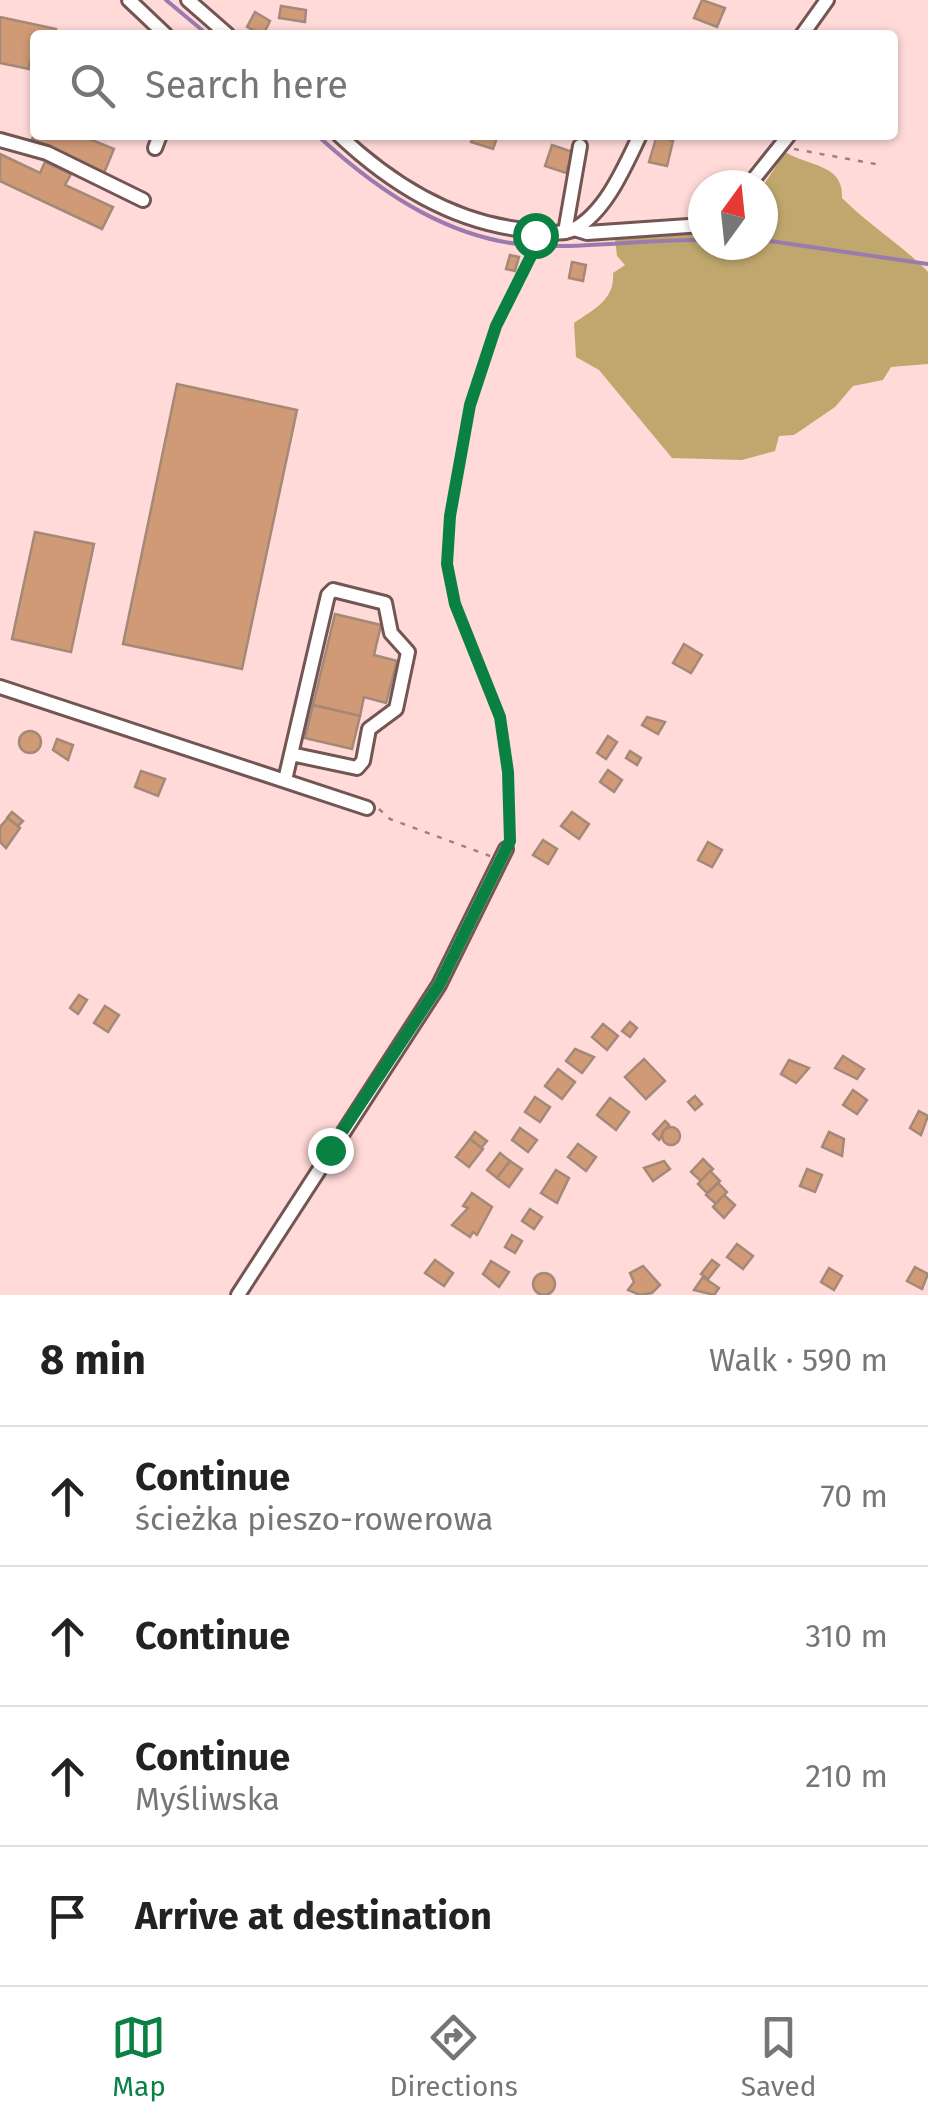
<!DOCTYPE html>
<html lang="en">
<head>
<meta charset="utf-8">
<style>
  :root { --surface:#fff; --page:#f2f2f2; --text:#222; --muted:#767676; --line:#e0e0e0; --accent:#0b8043 }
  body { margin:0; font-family:"Fira Sans",sans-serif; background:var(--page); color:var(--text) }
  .compass { position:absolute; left:688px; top:170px; width:90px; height:90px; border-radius:50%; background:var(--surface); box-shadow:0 2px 8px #0004; rotate:15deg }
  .stop { position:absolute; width:30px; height:30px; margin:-22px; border:8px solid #0b8043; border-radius:50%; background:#fff }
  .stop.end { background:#0b8043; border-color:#fff; box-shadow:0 2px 10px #0008 }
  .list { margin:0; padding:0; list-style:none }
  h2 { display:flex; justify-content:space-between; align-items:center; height:130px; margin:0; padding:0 40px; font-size:42px }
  h2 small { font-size:32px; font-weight:400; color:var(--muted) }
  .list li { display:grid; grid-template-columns:65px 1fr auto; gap:30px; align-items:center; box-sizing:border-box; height:140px; padding:0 40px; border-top:2px solid var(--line) }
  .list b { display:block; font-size:38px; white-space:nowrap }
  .list p { margin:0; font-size:32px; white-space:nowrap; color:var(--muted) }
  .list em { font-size:32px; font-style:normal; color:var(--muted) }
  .icon { flex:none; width:55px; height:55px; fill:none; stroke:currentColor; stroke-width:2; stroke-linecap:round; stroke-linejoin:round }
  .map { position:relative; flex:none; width:928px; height:1295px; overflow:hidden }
  .search { position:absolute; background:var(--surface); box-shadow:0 2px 8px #0004; left:30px; right:30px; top:30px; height:110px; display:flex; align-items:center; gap:25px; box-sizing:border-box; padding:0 35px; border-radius:10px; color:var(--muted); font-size:38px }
  .sheet { height:690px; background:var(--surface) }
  nav { display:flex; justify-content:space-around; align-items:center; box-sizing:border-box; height:140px; border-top:2px solid var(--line); background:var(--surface); font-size:28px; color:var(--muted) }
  nav a { display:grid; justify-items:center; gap:5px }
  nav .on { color:var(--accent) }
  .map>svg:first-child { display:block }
</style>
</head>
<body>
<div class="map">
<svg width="928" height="1295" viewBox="0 0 928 1295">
  <rect width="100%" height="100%" fill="#ffdad9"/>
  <path fill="#bfa76e" d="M785,152C810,167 844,164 842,198C870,226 902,245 928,272V364L891,367L883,380L853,386L835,407L794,435L779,436L775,451L742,460L672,458L599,370L576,357L574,323C594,309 615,300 613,273L625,265L617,256L615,239L703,233V245H763V186Z"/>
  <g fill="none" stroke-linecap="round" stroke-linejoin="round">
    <g stroke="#9b7bad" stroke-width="4">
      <polyline points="166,0 208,35"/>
      <path d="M317,135C381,194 457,246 548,246C600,247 651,239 703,240"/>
      <polyline points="763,240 928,264"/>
    </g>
  </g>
  <g fill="#d09a77" stroke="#a38977" stroke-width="2.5">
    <polygon points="702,0 725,8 717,27 694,18"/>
    <polygon points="281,6 306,10 305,22 279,18"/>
    <polygon points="255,12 270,21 263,35 247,27"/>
    <polygon points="0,17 56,29 55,35 35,35 35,62 30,61 29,69 0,63"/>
    <polygon points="35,133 80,135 114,149 104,173 32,139"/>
    <polygon points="474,135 498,135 493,149 471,142"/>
    <polygon points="657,135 673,141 667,166 649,162"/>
    <polygon points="552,145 573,152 566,173 545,166"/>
    <polygon points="0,154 40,173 45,162 71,174 65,185 113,207 102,229 0,181"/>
    <polygon points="510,255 519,257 515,271 506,269"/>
    <polygon points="572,262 586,265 583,281 569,278"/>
    <polygon points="177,384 297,410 242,669 123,644"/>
    <polygon points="35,532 94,544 71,652 12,639"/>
    <polygon points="335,614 381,625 374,655 397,661 386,703 364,697 360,716 313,705"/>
    <polygon points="684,644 702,655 691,673 673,663"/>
    <polygon points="313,705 360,716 352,749 305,738"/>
    <polygon points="647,717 665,722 658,734 642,725"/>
    <circle cx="30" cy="742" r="11"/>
    <polygon points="608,736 617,742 606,759 597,753"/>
    <polygon points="57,739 73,745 68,760 53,750"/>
    <polygon points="630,751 641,758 637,765 626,758"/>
    <polygon points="608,770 622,780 614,792 600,782"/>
    <polygon points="141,771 165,779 158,796 135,787"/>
    <polygon points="12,812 23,821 18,826 7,818"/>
    <polygon points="572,812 589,824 579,839 561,826"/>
    <polygon points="8,818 20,828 6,848 0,842 0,827"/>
    <polygon points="543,840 557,849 548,864 533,855"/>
    <polygon points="708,842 722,850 712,867 698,860"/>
    <polygon points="79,995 87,1000 78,1014 70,1008"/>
    <polygon points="105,1006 119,1015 108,1032 94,1023"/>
    <polygon points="630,1022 637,1028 630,1037 622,1031"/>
    <polygon points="603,1024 618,1036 607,1050 592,1037"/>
    <polygon points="575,1049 594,1057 582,1073 566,1061"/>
    <polygon points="843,1056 864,1069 857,1079 835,1068"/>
    <polygon points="644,1059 665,1081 646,1099 625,1077"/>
    <polygon points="789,1060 809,1068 796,1083 781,1074"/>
    <polygon points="558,1069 575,1082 562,1099 545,1086"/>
    <polygon points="853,1090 867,1100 857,1114 843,1105"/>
    <polygon points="695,1096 702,1104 695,1110 688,1102"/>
    <polygon points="535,1097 550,1107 540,1122 525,1112"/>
    <polygon points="610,1098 629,1112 616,1130 597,1115"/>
    <polygon points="919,1111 928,1116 921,1135 910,1128"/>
    <polygon points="665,1121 669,1125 659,1140 653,1134"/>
    <circle cx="671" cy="1136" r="9"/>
    <polygon points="520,1128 537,1140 528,1152 512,1140"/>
    <polygon points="475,1132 487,1141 481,1148 470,1139"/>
    <polygon points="829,1132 844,1139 842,1156 822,1147"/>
    <polygon points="470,1139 483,1149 469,1167 456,1157"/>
    <polygon points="578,1144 596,1157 586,1171 568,1157"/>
    <polygon points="500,1153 510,1161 497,1178 487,1170"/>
    <polygon points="703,1159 713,1169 701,1181 691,1172"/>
    <polygon points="510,1161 522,1169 509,1187 497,1178"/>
    <polygon points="664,1161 670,1169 653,1181 644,1168"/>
    <polygon points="807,1169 822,1175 815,1192 800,1186"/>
    <polygon points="556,1170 569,1178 557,1203 541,1193"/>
    <polygon points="710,1171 720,1181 707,1193 698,1184"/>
    <polygon points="718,1183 727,1192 716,1204 706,1195"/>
    <polygon points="472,1193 492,1207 477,1235 473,1232 470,1237 452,1225 468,1208 463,1206"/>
    <polygon points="724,1195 735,1205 724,1218 713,1207"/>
    <polygon points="530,1209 542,1217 534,1229 522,1221"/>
    <polygon points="512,1235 522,1241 515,1253 505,1247"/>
    <polygon points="737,1244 753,1256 743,1269 727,1257"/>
    <polygon points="435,1260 453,1273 444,1286 425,1273"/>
    <polygon points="712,1260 719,1265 708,1279 701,1274"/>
    <polygon points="491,1261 509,1272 499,1287 483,1274"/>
    <polygon points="643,1266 660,1285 652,1293 640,1295 628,1290 634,1282 630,1273"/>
    <polygon points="915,1267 928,1274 922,1289 907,1281"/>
    <polygon points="829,1268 842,1276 834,1290 821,1282"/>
    <circle cx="544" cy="1284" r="11"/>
    <polygon points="703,1277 719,1288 714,1295 694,1290"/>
  </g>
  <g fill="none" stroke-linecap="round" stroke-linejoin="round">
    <g stroke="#735554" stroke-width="18">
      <g id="minor">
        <polyline points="129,0 166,35"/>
        <polyline points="188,0 228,35"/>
        <polyline points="802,35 827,0"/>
        <path d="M339,135C394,187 459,226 536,231C548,232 563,235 574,229C606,212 625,166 640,135"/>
        <polyline points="0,140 47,153 143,200"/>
        <polyline points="155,148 160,135"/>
        <polyline points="749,185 789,135"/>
        <polyline points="574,229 587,233 703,225"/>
        <polyline points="565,232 580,146"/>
        <polyline points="0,687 367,808"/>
        <polyline points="285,780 328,595 333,590 385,603 391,633 408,652 396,709 369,729 363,761 357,768 291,754"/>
        <polyline points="238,1295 439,985 506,849"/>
      </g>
    </g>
    <g stroke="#9a8180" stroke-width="2.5" stroke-dasharray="5 8" stroke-linecap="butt">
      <polyline points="794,149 881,165"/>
      <polyline points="379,809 390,819 490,856"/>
      <path d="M510,838C512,789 508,733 490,686C475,647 450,607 447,564C443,503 471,380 498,325C511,297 528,270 534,240"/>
    </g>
    <use href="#minor" stroke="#fff" stroke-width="12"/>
  </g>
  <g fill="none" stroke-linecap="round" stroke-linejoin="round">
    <polyline stroke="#0b8043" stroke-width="12" points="330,1150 439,985 510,841 508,772 500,717 455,604 447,564 450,516 470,405 496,326 531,256 535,235"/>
  </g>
</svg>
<svg class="compass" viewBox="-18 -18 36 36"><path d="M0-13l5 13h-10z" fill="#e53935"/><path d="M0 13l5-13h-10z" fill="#767676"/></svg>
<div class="stop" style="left:535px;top:235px"></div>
<div class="stop end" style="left:330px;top:1150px"></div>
<div class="search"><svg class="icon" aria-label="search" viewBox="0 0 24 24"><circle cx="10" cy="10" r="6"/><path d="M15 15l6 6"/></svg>Search here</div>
</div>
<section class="sheet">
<h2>8 min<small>Walk · 590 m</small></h2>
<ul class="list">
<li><svg class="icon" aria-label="ahead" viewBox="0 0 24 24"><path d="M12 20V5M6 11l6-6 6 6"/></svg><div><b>Continue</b><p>ścieżka pieszo-rowerowa</p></div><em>70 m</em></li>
<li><svg class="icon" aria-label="ahead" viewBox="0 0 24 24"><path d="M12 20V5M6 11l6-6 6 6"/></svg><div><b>Continue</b></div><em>310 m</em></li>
<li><svg class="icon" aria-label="ahead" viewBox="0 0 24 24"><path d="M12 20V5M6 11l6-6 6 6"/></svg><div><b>Continue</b><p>Myśliwska</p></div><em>210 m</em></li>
<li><svg class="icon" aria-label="arrive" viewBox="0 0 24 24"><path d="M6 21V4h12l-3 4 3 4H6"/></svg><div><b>Arrive at destination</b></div></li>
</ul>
</section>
<nav>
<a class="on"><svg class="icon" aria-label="map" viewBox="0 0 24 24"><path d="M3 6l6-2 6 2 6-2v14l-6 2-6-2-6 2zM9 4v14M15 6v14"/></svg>Map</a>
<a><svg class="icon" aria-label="directions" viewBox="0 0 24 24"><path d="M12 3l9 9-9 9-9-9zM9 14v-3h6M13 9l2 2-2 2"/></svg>Directions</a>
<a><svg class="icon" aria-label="saved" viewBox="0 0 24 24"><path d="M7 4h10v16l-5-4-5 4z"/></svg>Saved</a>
</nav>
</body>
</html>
